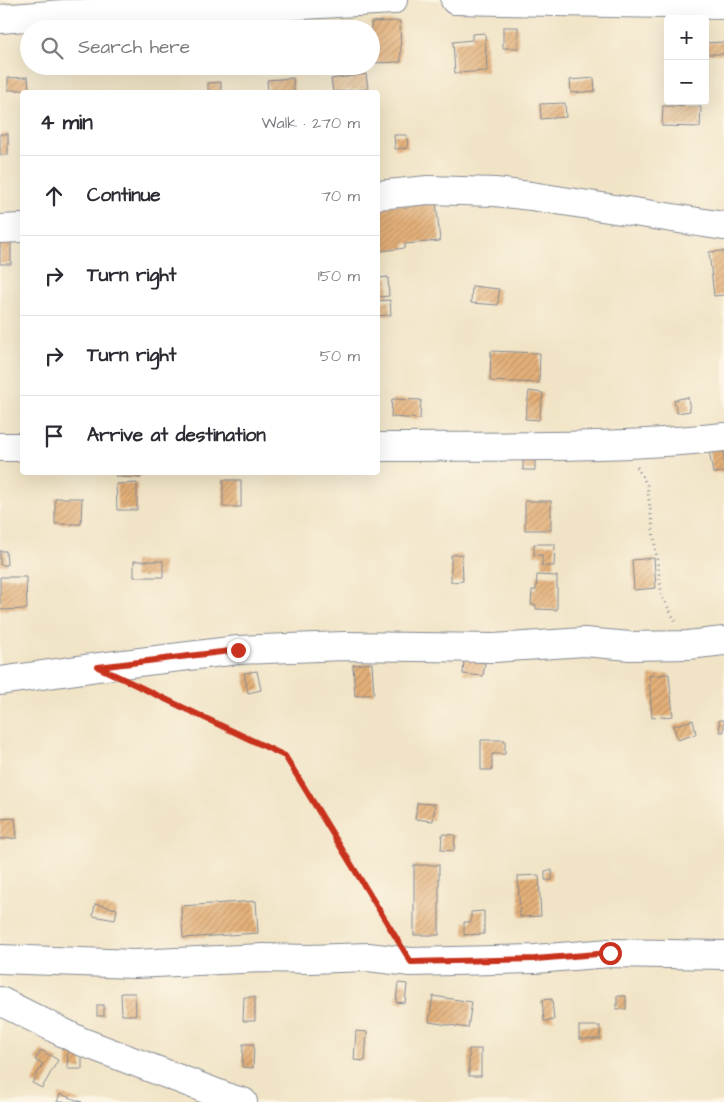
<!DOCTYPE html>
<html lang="en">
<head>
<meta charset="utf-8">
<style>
  :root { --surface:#fff; --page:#f2f2f3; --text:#2b2b33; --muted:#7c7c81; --line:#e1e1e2 }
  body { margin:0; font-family:"Architects Daughter",sans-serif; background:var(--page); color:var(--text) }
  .controls { position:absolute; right:15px; top:15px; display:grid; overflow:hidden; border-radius:5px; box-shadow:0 5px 20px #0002 }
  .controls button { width:45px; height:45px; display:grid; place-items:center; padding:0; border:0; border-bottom:1px solid var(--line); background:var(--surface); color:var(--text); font:25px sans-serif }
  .stop { position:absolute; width:15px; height:15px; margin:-11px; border:4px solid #c8321e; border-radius:50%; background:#fff }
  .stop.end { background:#c8321e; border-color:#fff; box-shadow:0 1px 5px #0008 }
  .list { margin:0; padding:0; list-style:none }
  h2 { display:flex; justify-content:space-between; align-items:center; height:65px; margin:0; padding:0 20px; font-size:21px }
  h2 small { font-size:16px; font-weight:400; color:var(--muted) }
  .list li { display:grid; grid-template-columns:32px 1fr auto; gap:15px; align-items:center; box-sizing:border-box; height:80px; padding:0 20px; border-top:1px solid var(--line) }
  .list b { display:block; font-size:19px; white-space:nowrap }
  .list em { font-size:16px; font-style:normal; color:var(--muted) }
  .icon { flex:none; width:28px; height:28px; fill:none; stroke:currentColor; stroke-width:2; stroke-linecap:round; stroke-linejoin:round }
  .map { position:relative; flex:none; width:724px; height:1102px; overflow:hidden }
  .search { position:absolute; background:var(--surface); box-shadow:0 5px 20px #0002; left:20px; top:20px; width:360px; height:55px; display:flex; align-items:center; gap:12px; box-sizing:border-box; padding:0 18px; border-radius:28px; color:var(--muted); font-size:19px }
  .panel { position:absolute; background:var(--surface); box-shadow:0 5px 20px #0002; left:20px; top:90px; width:360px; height:385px; border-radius:5px }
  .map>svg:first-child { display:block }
</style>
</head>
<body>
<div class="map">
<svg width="724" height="1102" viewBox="0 0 724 1102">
  <defs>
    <pattern id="building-hatch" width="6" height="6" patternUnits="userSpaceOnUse" patternTransform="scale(1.25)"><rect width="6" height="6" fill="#e4b078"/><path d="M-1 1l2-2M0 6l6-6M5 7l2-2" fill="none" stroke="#b89066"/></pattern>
  </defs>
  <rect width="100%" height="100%" fill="#fcf5e5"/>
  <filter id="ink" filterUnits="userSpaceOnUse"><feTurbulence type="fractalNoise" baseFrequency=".02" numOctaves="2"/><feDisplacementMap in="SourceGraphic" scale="10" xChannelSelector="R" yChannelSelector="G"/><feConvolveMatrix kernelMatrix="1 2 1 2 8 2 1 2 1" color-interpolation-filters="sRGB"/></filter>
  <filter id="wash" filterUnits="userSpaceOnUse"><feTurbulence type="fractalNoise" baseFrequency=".0096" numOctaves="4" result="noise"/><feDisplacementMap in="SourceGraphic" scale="20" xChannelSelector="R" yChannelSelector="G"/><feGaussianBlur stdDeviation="1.12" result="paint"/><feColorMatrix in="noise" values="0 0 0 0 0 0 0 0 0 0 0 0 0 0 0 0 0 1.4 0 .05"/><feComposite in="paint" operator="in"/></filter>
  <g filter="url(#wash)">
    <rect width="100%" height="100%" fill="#f1e4c6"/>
    <g id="blocks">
      <g fill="url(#building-hatch)">
        <polygon points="400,21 401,62 372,63 371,22"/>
        <rect x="503" y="27" width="15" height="21"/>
        <polygon points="485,33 487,71 455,73 453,42 472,40 472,34"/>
        <polygon points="724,42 724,54 705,54 705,43"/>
        <polygon points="366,74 368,89 333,92 331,79"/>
        <polygon points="28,77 29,90 8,90 8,78"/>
        <polygon points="293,78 294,92 268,92 267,80"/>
        <polygon points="594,78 595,91 571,93 570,80"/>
        <polygon points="221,82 221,92 208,92 208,83"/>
        <polygon points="565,103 566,117 541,119 540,104"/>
        <polygon points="663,106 701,107 700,127 662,126"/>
        <rect x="0" y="134" width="8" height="21"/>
        <polygon points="394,135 407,135 408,148 395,149"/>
        <polygon points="436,201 440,241 405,244 405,248 381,251 378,206"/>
        <rect x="0" y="239" width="11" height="25"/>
        <polygon points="724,251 724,295 714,296 709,252"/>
        <polygon points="388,277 389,296 378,297 378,278"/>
        <polygon points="472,286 499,289 498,305 471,303"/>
        <polygon points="390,300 391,315 378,316 378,301"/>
        <polygon points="491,351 540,353 539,383 490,381"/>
        <polygon points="529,391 543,393 539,420 525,419"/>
        <polygon points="688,397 690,411 677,413 674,400"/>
        <polygon points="392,399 421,400 420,419 391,417"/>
        <polygon points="724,442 724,472 713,473 708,445"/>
        <rect x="523" y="457" width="12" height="13"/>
        <polygon points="116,472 140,472 140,478 116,477"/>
        <rect x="223" y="480" width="18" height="27"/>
        <polygon points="137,483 137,510 117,510 116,484"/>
        <polygon points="55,498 82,498 81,524 55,524"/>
        <rect x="525" y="501" width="26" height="29"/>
        <polygon points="534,544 555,544 554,566 542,566 542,555 534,555"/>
        <polygon points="0,551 6,551 7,565 0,565"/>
        <polygon points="462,554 463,581 451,582 451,555"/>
        <polygon points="654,558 656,588 634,590 632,560"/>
        <rect x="134" y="561" width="29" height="16"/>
        <polygon points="537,575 557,576 557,610 536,609 536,605 531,605 532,590 536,590"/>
        <polygon points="0,577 26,577 27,609 0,610"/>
        <polygon points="464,660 485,663 483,676 463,674"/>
        <polygon points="372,663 374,694 355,696 353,665"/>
        <polygon points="257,671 261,690 248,693 244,673"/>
        <polygon points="669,674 673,716 652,718 649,676"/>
        <polygon points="693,720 696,734 678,740 673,726"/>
        <polygon points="719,720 724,720 724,732 720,732"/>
        <polygon points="481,740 505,740 505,754 492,754 492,770 481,770"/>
        <polygon points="417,803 435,804 433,821 415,819"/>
        <polygon points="15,818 17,838 0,839 0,819"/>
        <polygon points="442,834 455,835 454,851 441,850"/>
        <rect x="414" y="865" width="25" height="70"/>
        <polygon points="552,870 552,880 545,880 545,871"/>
        <polygon points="539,875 541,916 520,917 518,876"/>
        <polygon points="256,901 258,933 183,938 181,906"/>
        <polygon points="95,904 117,909 115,920 93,916"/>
        <polygon points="484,911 484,934 464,935 464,922 471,922 471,912"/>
        <polygon points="398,983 407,984 405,1003 396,1002"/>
        <polygon points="121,993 135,993 136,1015 122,1015"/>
        <polygon points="433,996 472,1002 468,1028 429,1022"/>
        <rect x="617" y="996" width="9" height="13"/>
        <polygon points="244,997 255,997 255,1021 243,1021"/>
        <polygon points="552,999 554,1020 544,1021 542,1000"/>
        <rect x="97" y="1005" width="7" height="11"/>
        <rect x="579" y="1026" width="21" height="13"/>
        <polygon points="356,1031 367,1032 365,1061 354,1060"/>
        <polygon points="243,1044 254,1044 253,1068 242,1067"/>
        <rect x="469" y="1049" width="12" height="27"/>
        <polygon points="41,1050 58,1060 42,1088 32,1083 43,1064 35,1060"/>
        <polygon points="68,1050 82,1050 82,1069 67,1069"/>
        <polygon points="60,1094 82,1102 57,1102"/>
      </g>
    </g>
  </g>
  <g filter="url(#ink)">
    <use href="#blocks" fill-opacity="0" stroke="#868a92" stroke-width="1"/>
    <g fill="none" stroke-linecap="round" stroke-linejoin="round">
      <g stroke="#868a92" stroke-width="30">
        <g id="minor">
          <polyline points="455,0 724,5"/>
          <polyline points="0,19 63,14 247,8 393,0"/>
          <polyline points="378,195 428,190 495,192 531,196 724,226"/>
          <polyline points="0,229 22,228"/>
          <polyline points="0,447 22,447"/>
          <path d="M378,447C493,446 609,449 724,437"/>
          <polyline points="0,681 98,667 238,650 344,646 494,648 584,642 630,646 688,645 724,641"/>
          <polyline points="0,959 134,964 263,958 309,959 368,957 411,962 535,959 610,953 724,955"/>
          <polyline points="0,1001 80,1041 232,1099 243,1102"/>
        </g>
      </g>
      <g stroke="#868a92" stroke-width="3" stroke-dasharray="1 4" stroke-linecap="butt">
        <polyline points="637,467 647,485 662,597 676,622"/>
        <polyline points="138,686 285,756 395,936"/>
      </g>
      <use href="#minor" stroke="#fff" stroke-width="28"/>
    </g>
  </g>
  <g fill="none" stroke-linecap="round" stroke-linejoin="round" filter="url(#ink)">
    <polyline stroke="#c8321e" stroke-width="6" points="238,650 98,667 285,756 411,962 535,959 610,953"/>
  </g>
</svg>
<div class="controls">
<button>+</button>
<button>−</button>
</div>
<div class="stop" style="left:610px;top:953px"></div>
<div class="stop end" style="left:238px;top:650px"></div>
<div class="search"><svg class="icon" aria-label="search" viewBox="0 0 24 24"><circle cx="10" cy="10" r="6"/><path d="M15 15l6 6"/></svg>Search here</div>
<section class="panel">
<h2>4 min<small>Walk · 270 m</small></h2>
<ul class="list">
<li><svg class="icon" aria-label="ahead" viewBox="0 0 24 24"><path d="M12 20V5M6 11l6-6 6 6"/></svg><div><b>Continue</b></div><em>70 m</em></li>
<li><svg class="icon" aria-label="right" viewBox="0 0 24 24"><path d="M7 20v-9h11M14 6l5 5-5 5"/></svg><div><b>Turn right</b></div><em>150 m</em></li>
<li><svg class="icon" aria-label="right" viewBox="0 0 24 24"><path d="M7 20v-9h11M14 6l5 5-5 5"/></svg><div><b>Turn right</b></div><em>50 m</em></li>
<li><svg class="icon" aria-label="arrive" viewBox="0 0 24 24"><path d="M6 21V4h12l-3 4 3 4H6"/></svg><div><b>Arrive at destination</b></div></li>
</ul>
</section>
</div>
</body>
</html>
